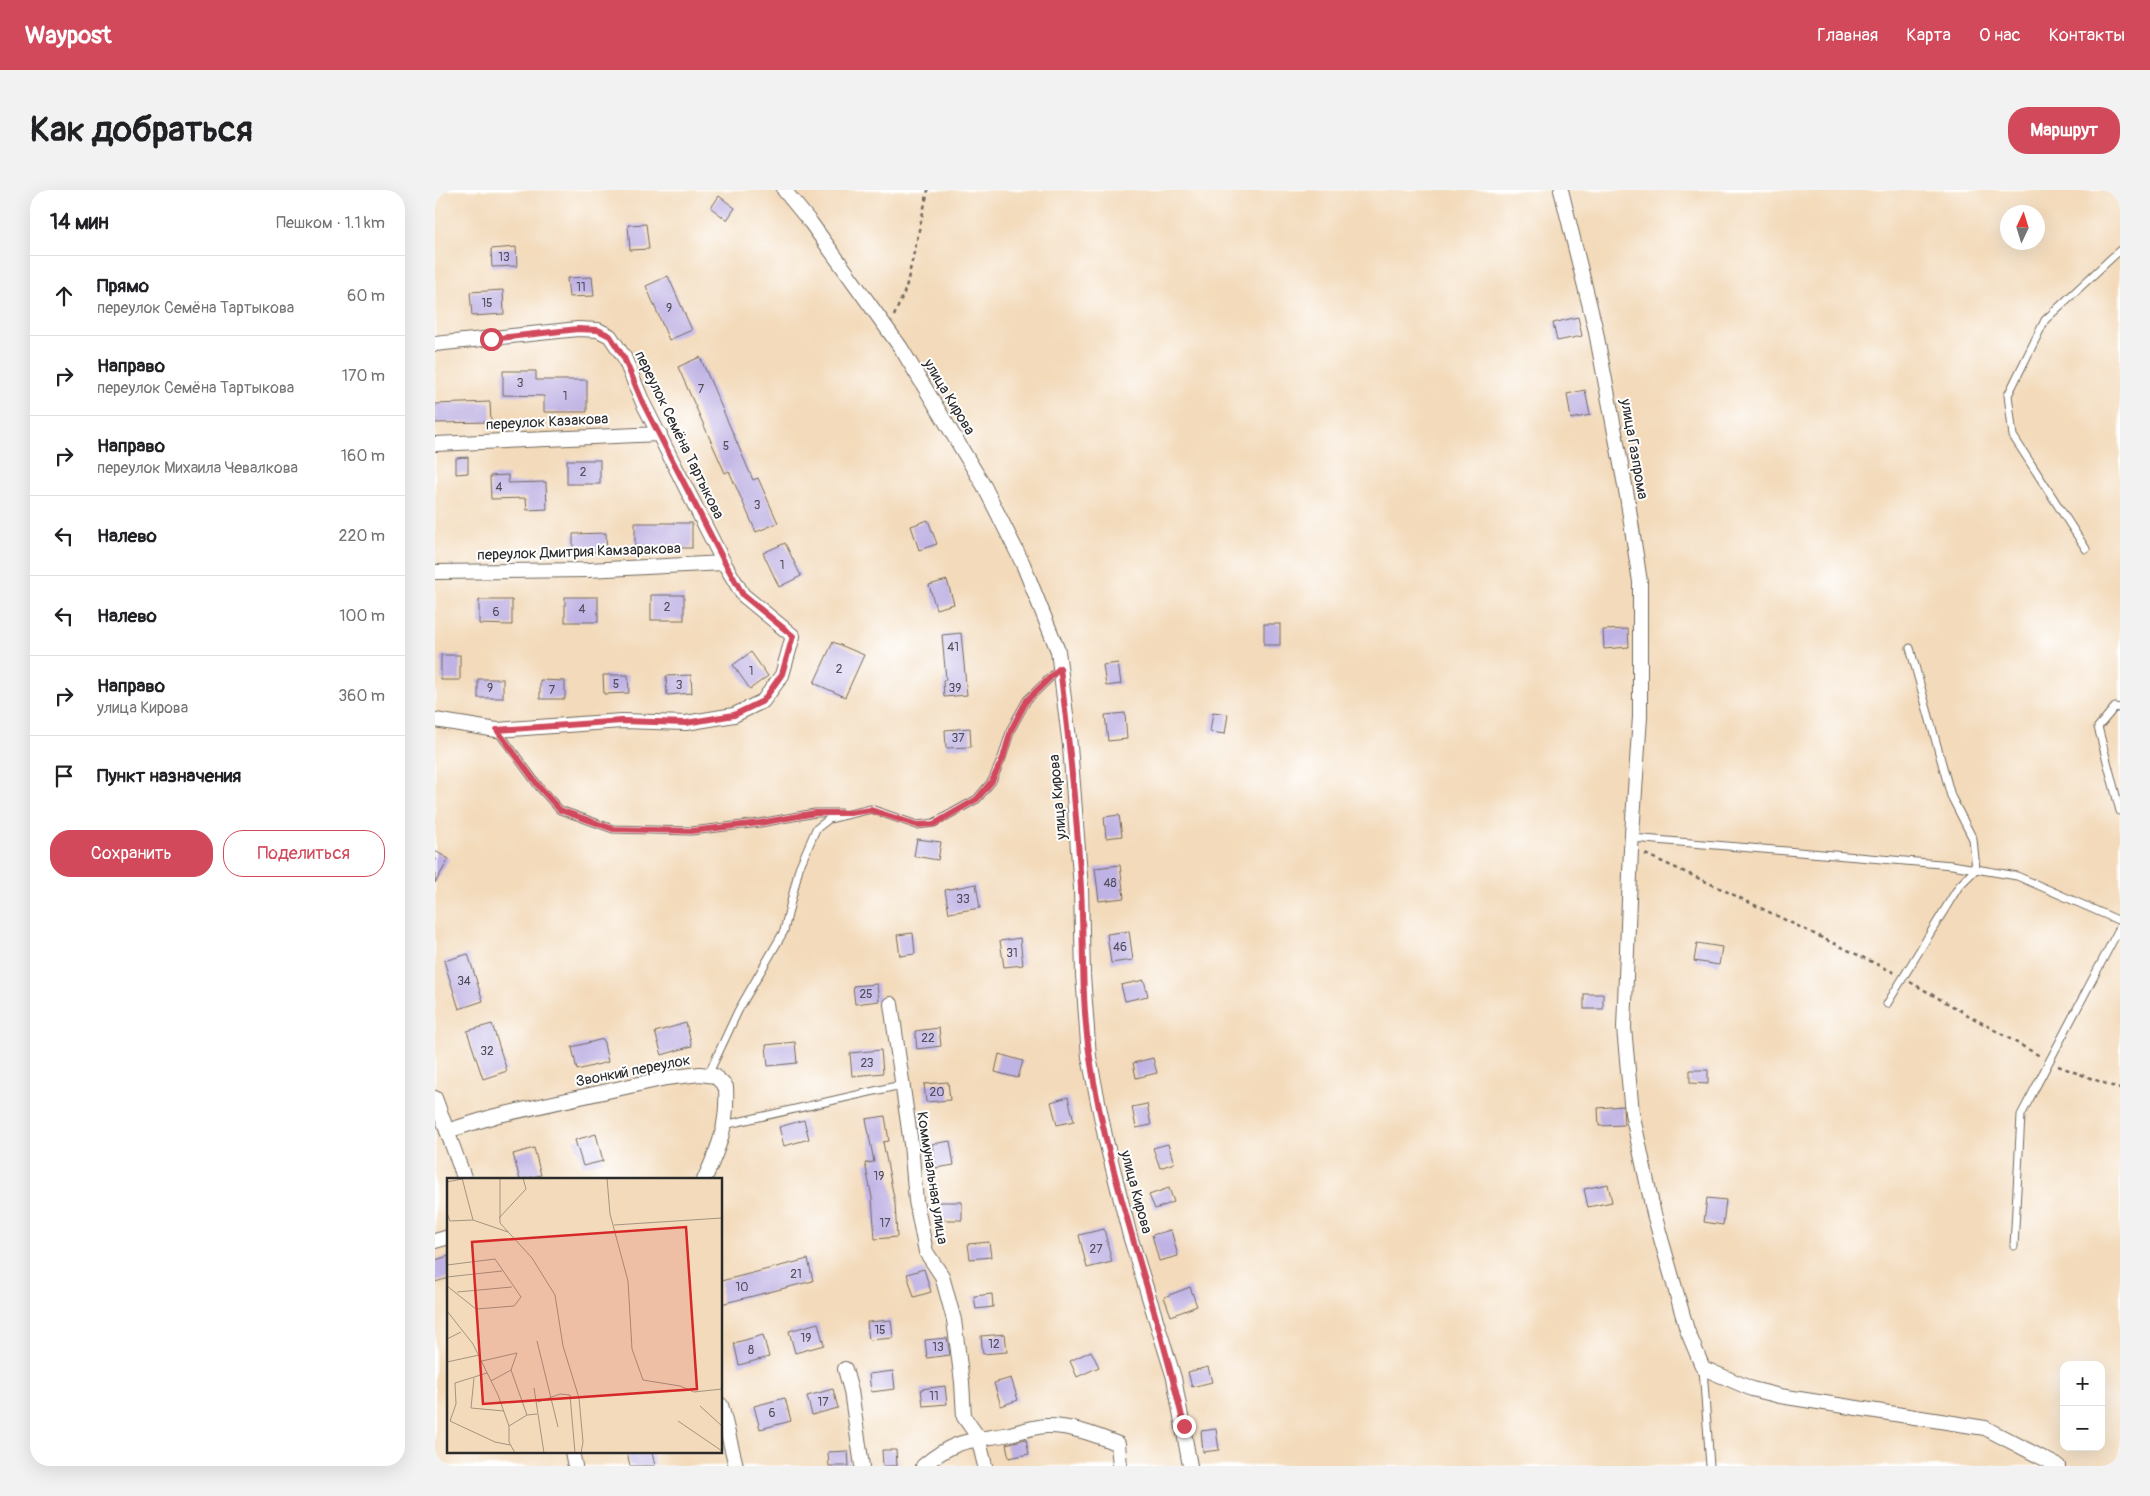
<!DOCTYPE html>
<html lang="ru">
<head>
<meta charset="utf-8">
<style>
  :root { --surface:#fff; --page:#f2f2f2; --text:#202124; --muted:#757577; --line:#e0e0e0; --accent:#d1495b }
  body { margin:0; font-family:Pangolin,sans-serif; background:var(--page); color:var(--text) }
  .controls { position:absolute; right:15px; bottom:15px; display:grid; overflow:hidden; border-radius:10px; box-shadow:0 5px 20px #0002 }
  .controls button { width:45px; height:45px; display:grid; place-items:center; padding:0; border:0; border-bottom:1px solid var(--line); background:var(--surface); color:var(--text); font:25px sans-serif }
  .compass { position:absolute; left:1565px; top:15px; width:45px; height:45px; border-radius:50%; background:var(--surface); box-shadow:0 5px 20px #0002; rotate:4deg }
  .stop { position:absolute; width:15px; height:15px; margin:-11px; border:4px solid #d1495b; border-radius:50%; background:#fff }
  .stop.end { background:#d1495b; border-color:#fff; box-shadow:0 1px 5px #0008 }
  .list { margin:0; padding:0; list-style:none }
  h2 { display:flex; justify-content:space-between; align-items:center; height:65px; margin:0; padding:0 20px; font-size:21px }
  h2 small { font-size:16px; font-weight:400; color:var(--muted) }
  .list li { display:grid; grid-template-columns:32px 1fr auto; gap:15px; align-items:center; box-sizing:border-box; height:80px; padding:0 20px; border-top:1px solid var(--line) }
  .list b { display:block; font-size:19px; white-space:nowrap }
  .list p { margin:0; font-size:16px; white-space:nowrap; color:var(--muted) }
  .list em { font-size:16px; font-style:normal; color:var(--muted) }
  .actions { display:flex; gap:10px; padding:15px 20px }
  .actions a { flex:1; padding:11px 0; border:1px solid var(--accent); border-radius:20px; text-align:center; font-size:18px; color:var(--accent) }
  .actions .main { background:var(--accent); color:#fff }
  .icon { flex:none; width:28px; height:28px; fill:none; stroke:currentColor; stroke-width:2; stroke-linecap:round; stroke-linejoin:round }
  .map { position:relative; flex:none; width:1685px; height:1276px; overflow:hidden; border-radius:20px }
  header { display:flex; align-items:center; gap:30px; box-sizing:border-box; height:70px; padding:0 25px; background:var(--accent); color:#fff }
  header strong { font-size:24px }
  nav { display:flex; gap:28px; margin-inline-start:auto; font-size:18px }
  .intro { display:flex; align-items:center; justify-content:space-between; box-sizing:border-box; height:120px; padding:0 30px }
  h1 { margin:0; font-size:35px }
  .button { padding:12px 22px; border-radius:20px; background:var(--accent); color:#fff; font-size:18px; font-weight:700 }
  main { display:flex; gap:30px; padding:0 30px }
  aside { flex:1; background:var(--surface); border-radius:20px; box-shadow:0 5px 20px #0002 }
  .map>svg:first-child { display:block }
</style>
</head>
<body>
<header>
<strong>Waypost</strong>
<nav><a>Главная</a><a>Карта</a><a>О нас</a><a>Контакты</a></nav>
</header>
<div class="intro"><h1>Как добраться</h1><a class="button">Маршрут</a></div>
<main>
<aside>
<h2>14 мин<small>Пешком · 1.1 km</small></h2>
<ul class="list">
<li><svg class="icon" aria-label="ahead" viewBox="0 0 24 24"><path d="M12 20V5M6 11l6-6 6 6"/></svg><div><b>Прямо</b><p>переулок Семёна Тартыкова</p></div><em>60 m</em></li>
<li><svg class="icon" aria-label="right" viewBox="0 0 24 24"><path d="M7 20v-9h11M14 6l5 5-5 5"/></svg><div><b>Направо</b><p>переулок Семёна Тартыкова</p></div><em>170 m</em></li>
<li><svg class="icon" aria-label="right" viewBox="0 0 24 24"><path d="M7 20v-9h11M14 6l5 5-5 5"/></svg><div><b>Направо</b><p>переулок Михаила Чевалкова</p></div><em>160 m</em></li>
<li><svg class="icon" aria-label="left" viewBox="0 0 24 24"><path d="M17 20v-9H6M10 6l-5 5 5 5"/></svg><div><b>Налево</b></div><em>220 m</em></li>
<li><svg class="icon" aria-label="left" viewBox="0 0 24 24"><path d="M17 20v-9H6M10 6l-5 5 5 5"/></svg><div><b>Налево</b></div><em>100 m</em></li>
<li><svg class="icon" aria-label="right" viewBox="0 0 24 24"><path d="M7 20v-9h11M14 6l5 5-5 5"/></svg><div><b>Направо</b><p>улица Кирова</p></div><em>360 m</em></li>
<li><svg class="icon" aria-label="arrive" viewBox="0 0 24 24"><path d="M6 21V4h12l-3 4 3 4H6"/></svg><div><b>Пункт назначения</b></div></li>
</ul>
<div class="actions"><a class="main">Сохранить</a><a>Поделиться</a></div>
</aside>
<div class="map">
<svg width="1685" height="1276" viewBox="0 0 1685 1276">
  <rect width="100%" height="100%" fill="#fff"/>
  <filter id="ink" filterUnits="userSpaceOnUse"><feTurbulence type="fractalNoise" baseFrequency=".02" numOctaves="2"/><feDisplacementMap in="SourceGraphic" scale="10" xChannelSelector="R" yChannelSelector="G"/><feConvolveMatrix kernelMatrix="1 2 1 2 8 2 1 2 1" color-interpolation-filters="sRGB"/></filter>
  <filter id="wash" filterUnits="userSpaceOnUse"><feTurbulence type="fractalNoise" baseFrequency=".0096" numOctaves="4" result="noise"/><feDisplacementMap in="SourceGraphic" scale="20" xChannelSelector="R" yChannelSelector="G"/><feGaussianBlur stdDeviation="1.12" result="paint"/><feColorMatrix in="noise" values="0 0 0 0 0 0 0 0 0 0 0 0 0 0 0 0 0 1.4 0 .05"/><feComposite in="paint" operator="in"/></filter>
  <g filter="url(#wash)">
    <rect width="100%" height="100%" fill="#f3daba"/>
    <g id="blocks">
      <g fill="#bfb2e4">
        <polygon points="284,6 300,18 292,30 276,18"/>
        <polygon points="211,34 214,59 195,60 193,35"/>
        <polygon points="81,57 82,76 57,77 56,59"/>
        <polygon points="233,86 257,140 234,150 211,96"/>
        <polygon points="157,87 159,106 134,107 132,88"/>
        <polygon points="68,100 69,124 37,126 35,102"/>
        <polygon points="1143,127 1147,146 1122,151 1118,133"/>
        <polygon points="265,167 318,290 323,288 343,333 321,342 294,281 290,283 243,177"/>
        <polygon points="68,181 101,181 101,190 152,190 152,222 109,222 109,206 68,205"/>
        <polygon points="1150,200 1155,225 1136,229 1132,204"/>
        <polygon points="55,212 56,232 0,233 0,214"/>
        <polygon points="33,267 33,283 21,284 21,268"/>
        <rect x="132" y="270" width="33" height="24"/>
        <polygon points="73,285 73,293 111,292 112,319 92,320 91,308 56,309 55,286"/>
        <polygon points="493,330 502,354 484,360 476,336"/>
        <rect x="200" y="333" width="57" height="25"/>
        <polygon points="171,343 172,362 138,362 138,344"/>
        <polygon points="350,353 366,386 344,397 328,363"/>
        <polygon points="512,390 519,414 501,419 494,395"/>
        <rect x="216" y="405" width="33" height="25"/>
        <rect x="130" y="407" width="33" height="25"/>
        <polygon points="44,410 77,410 77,435 44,434"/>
        <rect x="829" y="434" width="16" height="21"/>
        <polygon points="1193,439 1194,457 1169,459 1168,440"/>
        <polygon points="526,443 532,505 509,507 508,490 511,490 507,445"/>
        <polygon points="398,452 429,465 410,507 379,493"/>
        <polygon points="316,462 333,486 315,499 298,475"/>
        <rect x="6" y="465" width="19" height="25"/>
        <polygon points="683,473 686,494 671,496 668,475"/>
        <polygon points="168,485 193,485 194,503 169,504"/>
        <polygon points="256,485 257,503 232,505 231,486"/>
        <rect x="43" y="489" width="25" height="19"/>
        <polygon points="105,490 130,491 130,509 105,509"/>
        <polygon points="778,522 793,524 790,544 775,542"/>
        <polygon points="690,523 692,549 673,551 670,525"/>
        <polygon points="535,538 536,557 511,558 510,540"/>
        <polygon points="684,625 687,646 671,648 669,627"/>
        <polygon points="482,649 506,652 503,670 479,666"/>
        <polygon points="0,661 14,669 0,693"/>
        <polygon points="685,675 689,708 664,711 660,678"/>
        <polygon points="541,694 545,718 514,723 510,700"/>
        <polygon points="694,741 698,770 676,773 672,744"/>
        <polygon points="478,743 480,764 465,766 462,745"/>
        <polygon points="585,748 588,775 569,777 565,751"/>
        <polygon points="1262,753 1287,757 1284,775 1259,771"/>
        <polygon points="33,764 48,811 24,819 9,771"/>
        <polygon points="709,790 713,806 690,811 686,795"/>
        <polygon points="442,794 444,811 420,814 418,796"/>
        <rect x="1149" y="804" width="19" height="15"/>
        <polygon points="251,833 257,856 227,865 220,842"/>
        <polygon points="57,834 72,881 48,889 32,841"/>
        <polygon points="504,838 506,856 482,859 480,841"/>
        <polygon points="168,849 173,872 142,880 137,857"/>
        <polygon points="360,852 362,873 333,876 331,855"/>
        <polygon points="446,860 448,883 417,886 415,863"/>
        <polygon points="564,864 588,871 583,888 560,882"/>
        <polygon points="718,868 722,883 701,888 698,873"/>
        <polygon points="1255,880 1273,880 1273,894 1255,893"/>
        <polygon points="513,892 515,910 491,912 489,894"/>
        <polygon points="633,907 639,931 622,935 616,912"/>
        <polygon points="712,914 716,935 701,938 697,917"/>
        <polygon points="1188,916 1189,935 1164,936 1163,918"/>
        <polygon points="450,926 454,951 448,952 460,1013 462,1047 440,1049 437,1008 430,973 439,972 431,929"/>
        <polygon points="369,930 374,949 349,956 344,937"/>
        <polygon points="161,944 168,971 148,976 140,950"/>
        <polygon points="515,951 519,975 501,978 497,954"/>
        <polygon points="733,954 739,973 725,978 718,958"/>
        <polygon points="99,958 106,985 85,990 78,964"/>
        <polygon points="1173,994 1177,1012 1153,1017 1149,999"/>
        <polygon points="734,998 739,1012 720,1019 714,1005"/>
        <polygon points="1272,1008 1291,1010 1288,1035 1269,1032"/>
        <polygon points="503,1012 527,1012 527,1030 502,1030"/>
        <polygon points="669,1039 677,1072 652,1078 644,1045"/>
        <polygon points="736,1040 743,1066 724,1071 717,1045"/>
        <polygon points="554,1052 556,1067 535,1069 533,1054"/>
        <polygon points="14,1066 14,1088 0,1092 0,1070"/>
        <polygon points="373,1069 378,1091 286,1114 286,1091"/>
        <polygon points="489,1079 496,1102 479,1107 472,1084"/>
        <polygon points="755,1097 762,1116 736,1126 729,1107"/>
        <polygon points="557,1104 558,1117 541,1119 539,1106"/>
        <polygon points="456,1130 458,1148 434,1150 432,1132"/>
        <polygon points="383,1133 389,1155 360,1163 354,1141"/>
        <polygon points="570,1144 572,1162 548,1164 546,1146"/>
        <polygon points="328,1145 334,1167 304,1175 299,1153"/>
        <polygon points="512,1148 515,1165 492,1168 490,1150"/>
        <polygon points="656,1161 664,1177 642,1187 635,1171"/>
        <polygon points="773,1177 777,1192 757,1197 753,1182"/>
        <polygon points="458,1181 460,1199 436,1202 434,1184"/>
        <polygon points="576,1188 583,1210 566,1216 559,1193"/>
        <polygon points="510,1196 512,1214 488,1216 486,1199"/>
        <polygon points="398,1199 403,1218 377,1225 372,1206"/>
        <polygon points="350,1208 356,1231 325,1239 319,1216"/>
        <polygon points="781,1239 784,1260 768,1262 766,1241"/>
        <polygon points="591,1249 594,1264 574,1268 571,1254"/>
        <polygon points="447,1260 461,1260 462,1276 448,1276"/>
        <polygon points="413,1261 414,1276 394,1276 393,1262"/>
        <polygon points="192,1262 217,1262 220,1276 195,1276"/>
      </g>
    </g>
  </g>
  <g filter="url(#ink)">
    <use href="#blocks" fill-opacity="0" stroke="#71685d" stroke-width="1"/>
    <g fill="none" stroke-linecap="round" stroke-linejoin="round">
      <g stroke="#71685d" stroke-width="9">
        <g id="service">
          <polyline points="1651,359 1578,246 1573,205 1610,130 1685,60"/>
          <polyline points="1685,518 1680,517 1663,537 1685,621"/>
          <polyline points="62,540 105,598 125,620 178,639 256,641 325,633 380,623 405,623"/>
          <polyline points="1197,648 1517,675 1582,686 1685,731"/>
          <polyline points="1452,814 1524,696 1541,679 1538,649 1516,606 1475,458"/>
          <polyline points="273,885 303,821 349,741 364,678 381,639 394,629 436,619 482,635 499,633 542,609 557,591 567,568 576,539 592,510 625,478"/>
          <polyline points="289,935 466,895"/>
          <polyline points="1579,1056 1586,925 1685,737"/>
          <polyline points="1268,1179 1275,1276"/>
        </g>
      </g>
      <g stroke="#71685d" stroke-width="16">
        <g id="minor">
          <polyline points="349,0 376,33 466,158 549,296 588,374 623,461 635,556 646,698 648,785 654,867 671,951 695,1046 739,1188 755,1276"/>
          <polyline points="1126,0 1160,137 1192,306 1205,392 1205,527 1196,659 1189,838 1197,923 1219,1024 1252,1140 1268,1178 1317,1199 1345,1206 1550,1238 1623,1276"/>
          <polyline points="0,154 143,139 163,140 175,146 189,167 208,213 289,373 308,405 358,446 347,485 328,511 299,525 251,533 187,531 62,540 0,530"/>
          <polyline points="0,254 225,244"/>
          <polyline points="0,382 153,380 289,373"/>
          <polyline points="456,814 476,954 481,1011 491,1062 507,1086 519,1130 527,1192 529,1227 543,1247 550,1276"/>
          <polyline points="0,908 30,990"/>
          <path d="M12,941L60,926L231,888L265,884L280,886L291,897C293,934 285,956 269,990"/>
          <polyline points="0,1051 14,1047"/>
          <polyline points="410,1179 416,1201 427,1276"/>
          <polyline points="286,1215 301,1276"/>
          <polyline points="137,1262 140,1276"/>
          <path d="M488,1276C521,1248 536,1251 575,1244C587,1241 601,1236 613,1236C637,1236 661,1245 683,1254L685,1276"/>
        </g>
      </g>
      <g stroke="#71685d" stroke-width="2.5" stroke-dasharray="4 4" stroke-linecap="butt">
        <polyline points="459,126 471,98 493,0"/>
        <polyline points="1210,664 1274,693 1460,783"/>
        <polyline points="1475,792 1605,866"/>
        <polyline points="1623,876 1685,899"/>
      </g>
      <use href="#service" stroke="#fff" stroke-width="7"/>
      <use href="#minor" stroke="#fff" stroke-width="14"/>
    </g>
  </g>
  <g fill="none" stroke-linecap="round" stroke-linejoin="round" filter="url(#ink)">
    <path stroke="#d1495b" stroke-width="6" d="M56,149L143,139L163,140L175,146L189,168L208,213L290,373L308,405L358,446L347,484L328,511L299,525L251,533L187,531L62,540L105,598L125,620L178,639L256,641L325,633L380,623H414L436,620L482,635L499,634L542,609L557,591L568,568L576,540L592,510L625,478C634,551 642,624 646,698C649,754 646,812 655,868C674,994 722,1112 749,1236"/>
  </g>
  <g text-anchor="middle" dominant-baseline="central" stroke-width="4" stroke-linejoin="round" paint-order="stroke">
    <g font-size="12" fill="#504d59">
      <text x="69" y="67">13</text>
      <text x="146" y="97">11</text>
      <text x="52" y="113">15</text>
      <text x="234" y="118">9</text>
      <text x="85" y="193">3</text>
      <text x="266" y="199">7</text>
      <text x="130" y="206">1</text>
      <text x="291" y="256">5</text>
      <text x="148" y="282">2</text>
      <text x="64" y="297">4</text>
      <text x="322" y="315">3</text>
      <text x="347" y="375">1</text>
      <text x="232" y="417">2</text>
      <text x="147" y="419">4</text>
      <text x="61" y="422">6</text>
      <text x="518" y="457">41</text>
      <text x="404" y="479">2</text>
      <text x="316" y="481">1</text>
      <text x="181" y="494">5</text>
      <text x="244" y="495">3</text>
      <text x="55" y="498">9</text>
      <text x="520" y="498">39</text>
      <text x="117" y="500">7</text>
      <text x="523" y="548">37</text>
      <text x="675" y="693">48</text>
      <text x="528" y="709">33</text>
      <text x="685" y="757">46</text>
      <text x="577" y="763">31</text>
      <text x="29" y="791">34</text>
      <text x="431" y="804">25</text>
      <text x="493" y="848">22</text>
      <text x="52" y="861">32</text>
      <text x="432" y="873">23</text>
      <text x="502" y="902">20</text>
      <text x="444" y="986">19</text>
      <text x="450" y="1033">17</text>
      <text x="661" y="1059">27</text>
      <text x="361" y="1084">21</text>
      <text x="307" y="1097">10</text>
      <text x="445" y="1140">15</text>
      <text x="371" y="1148">19</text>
      <text x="559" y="1154">12</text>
      <text x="503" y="1157">13</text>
      <text x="316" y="1160">8</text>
      <text x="499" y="1206">11</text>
      <text x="388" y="1212">17</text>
      <text x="337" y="1223">6</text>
    </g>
    <g font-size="15" fill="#2b2b2b" stroke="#fff">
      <text transform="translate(514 207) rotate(59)">улица Кирова</text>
      <text transform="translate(112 232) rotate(-3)">переулок Казакова</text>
      <text transform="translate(244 245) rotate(64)">переулок Семёна Тартыкова</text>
      <text transform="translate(1199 259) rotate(80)">улица Газпрома</text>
      <text transform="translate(144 362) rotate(-2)">переулок Дмитрия Камзаракова</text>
      <text transform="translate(623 607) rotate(-95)">улица Кирова</text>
      <text transform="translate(198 881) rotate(-11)">Звонкий переулок</text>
      <text transform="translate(497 988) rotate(81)">Коммунальная улица</text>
      <text transform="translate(701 1002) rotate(75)">улица Кирова</text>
    </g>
  </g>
  <g transform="translate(12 988)">
    <rect width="275" height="275" fill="#f3daba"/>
    <path fill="none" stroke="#a39481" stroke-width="1" d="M15,0L26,42M53,0V45L85,80L108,117L116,168L132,220L136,264L134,275M160,0L163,36L181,103L185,171L196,202L233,208L247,214L275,211M0,4L20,0M0,35L3,43L26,42L61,54M52,40L79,11L76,0M167,47L275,40M0,87L48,81L74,119L67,128L29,131L0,108M0,99L55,93M10,114L65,109M0,133L26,166L51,217L62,248V264L68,275M0,161L14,154M90,163L111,249M35,183L70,175L64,192L44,203M0,184L32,177M64,192L80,237M40,195L8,205L9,226L3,243L48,264L63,267M27,200L24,230L57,233M87,210L97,275M91,224L113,216L123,217L128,275M253,228L275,248M231,243L275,273M62,248L80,237L90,236"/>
    <path fill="#d62828" fill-opacity="0.15" stroke="#d62828" stroke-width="2.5" d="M239,49L250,211L36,226L25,64Z"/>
    <rect width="275" height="275" fill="none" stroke="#2b2b2b" stroke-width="2.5"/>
  </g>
</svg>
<div class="controls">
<button>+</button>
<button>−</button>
</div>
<svg class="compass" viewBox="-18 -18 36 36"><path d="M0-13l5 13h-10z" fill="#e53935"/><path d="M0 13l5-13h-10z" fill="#757577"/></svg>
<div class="stop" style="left:56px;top:149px"></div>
<div class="stop end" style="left:749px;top:1236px"></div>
</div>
</main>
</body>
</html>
